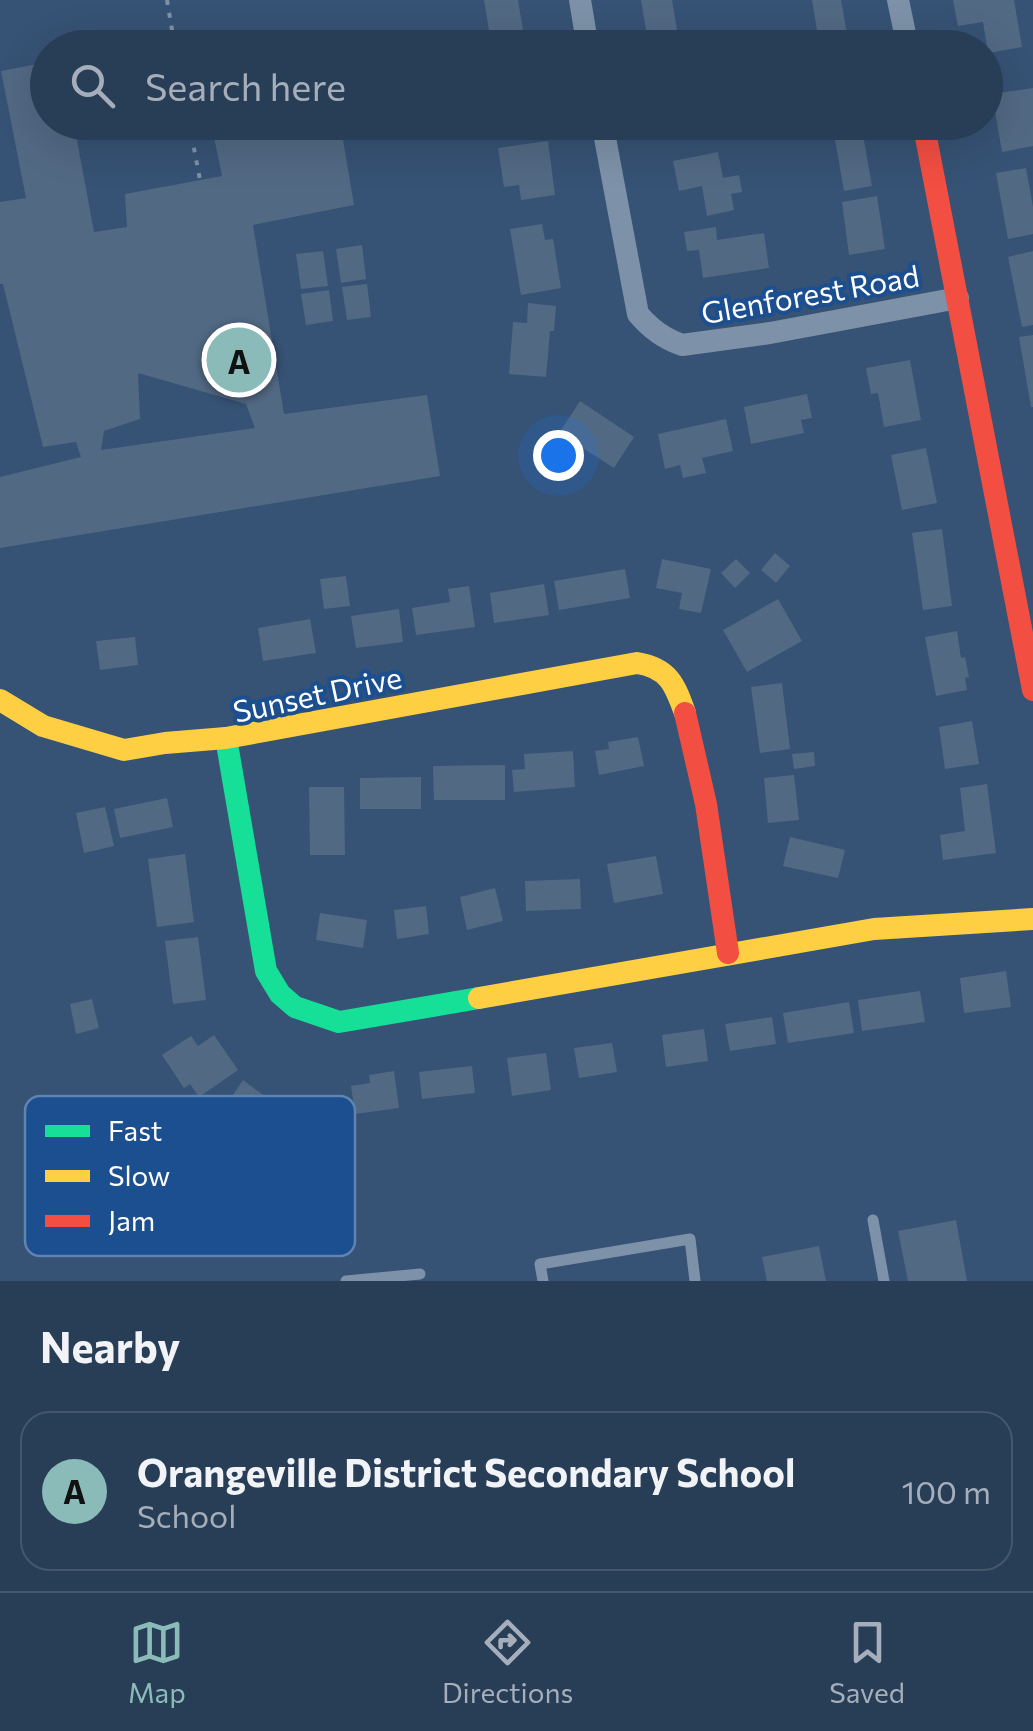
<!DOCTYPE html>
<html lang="en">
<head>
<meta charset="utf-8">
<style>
  :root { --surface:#283e57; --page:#344961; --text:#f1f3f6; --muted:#a5aeba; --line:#44576d; --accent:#8bbbb9 }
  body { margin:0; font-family:Commissioner,sans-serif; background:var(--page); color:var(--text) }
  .you { position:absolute; left:558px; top:455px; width:35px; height:35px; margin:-25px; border:8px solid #fff; border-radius:50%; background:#1a73e8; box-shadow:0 0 0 15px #1a73e833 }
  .badge { display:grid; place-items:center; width:65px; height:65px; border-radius:50%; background:var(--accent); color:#111; font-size:32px; font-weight:700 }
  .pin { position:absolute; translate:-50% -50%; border:5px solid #fff; box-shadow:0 2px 10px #0006 }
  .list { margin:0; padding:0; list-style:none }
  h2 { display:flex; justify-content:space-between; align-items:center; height:130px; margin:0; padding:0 40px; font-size:42px }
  h2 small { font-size:32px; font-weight:400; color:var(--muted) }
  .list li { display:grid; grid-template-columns:65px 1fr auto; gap:30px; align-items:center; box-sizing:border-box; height:160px; margin:0 20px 20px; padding:0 20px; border:2px solid var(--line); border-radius:30px }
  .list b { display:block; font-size:38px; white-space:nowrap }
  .list p { margin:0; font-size:32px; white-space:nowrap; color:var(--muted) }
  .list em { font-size:32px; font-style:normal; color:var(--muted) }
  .icon { flex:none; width:55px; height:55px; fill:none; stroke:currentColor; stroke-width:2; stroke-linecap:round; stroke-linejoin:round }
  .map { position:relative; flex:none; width:1033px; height:1281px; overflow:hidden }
  .search { position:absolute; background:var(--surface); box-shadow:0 10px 40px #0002; left:30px; right:30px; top:30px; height:110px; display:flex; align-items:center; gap:25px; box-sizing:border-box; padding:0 35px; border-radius:55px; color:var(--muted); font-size:38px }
  .sheet { height:310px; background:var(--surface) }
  nav { display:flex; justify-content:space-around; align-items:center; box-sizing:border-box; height:140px; border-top:2px solid var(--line); background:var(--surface); font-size:28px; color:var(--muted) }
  nav a { display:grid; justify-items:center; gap:5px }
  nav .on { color:var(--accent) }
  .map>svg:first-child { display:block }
</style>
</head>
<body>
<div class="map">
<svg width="1033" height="1281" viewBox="0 0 1033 1281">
  <rect width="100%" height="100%" fill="#365274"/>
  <g fill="#526984" fill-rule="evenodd">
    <polygon points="484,0 518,0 525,43 492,48"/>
    <polygon points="641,0 672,0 680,48 649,48"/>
    <polygon points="812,0 841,0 849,45 820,48"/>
    <polygon points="953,0 1014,0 1022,47 988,53 983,22 958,26"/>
    <path d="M48,62V122H120L121,127L76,135L94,232L127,227L125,194L222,176L211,122H340L354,205L253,225L284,414L427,395L440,476L0,548V477L81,457L76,442L43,447L3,284H0V202L26,198L1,71ZM138,373L246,404L255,428L101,450L104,431L140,419Z"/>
    <polygon points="1033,88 1033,146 1002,152 992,94"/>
    <polygon points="862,129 872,186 844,191 834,134"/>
    <polygon points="548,141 555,195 521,200 519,185 504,187 498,148"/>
    <polygon points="718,152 723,178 739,175 742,192 731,194 734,210 707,216 702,186 679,191 673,161"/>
    <polygon points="1026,168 1033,207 1033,234 1008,239 996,173"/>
    <polygon points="877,196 885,249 849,255 842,202"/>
    <polygon points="542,224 545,240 553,239 561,288 521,295 510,229"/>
    <polygon points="716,227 717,240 764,233 769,268 703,278 699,250 687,251 684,232"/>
    <polygon points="362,245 366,279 341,283 336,249"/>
    <polygon points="323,251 328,286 301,289 296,254"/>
    <polygon points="1033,251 1033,325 1022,327 1008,257"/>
    <polygon points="367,284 371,317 347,320 342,287"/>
    <polygon points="329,290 333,321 306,325 301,294"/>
    <polygon points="528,303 556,306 554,331 550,331 546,377 509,374 513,322 527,323"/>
    <polygon points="1033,335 1033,407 1031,407 1019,337"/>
    <polygon points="910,360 921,420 884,427 878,393 871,394 866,368"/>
    <polygon points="807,394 812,418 801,420 804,433 751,444 744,407"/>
    <polygon points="580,401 634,437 614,468 559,433"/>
    <polygon points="726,419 733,451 702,458 706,473 683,478 680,465 665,469 658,434"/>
    <polygon points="926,448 937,503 902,510 891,455"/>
    <polygon points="942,529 952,606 923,610 912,533"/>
    <polygon points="775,553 790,566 776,583 761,570"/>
    <polygon points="662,559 711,569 701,613 679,609 682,593 656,588"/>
    <polygon points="736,559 750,573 735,588 721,573"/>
    <polygon points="625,569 630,598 559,610 554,581"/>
    <polygon points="346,576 350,606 324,609 320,579"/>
    <polygon points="544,584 549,615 494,623 490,593"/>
    <polygon points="469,586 475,627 416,635 412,608 450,602 448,589"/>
    <polygon points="778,599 802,641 747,672 723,630"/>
    <polygon points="399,609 403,642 356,648 351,616"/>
    <polygon points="310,619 316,653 263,661 258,628"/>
    <polygon points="957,631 961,658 965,657 969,677 965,678 967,690 936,696 925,637"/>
    <polygon points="135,637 138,665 100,670 96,641"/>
    <polygon points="782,683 790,749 760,753 751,687"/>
    <polygon points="972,721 979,764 945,769 939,727"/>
    <polygon points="638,737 644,766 599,775 595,751 609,749 608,742"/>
    <polygon points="573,751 575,787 514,792 512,770 525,769 524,754"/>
    <polygon points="814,752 815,766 794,769 792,754"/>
    <polygon points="505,765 505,800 434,800 433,766"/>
    <polygon points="794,775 799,820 768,823 764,778"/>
    <polygon points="421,777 421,809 360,809 360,778"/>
    <polygon points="987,784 996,853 943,860 940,835 965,831 960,788"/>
    <polygon points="309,787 344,787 345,855 310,855"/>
    <polygon points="167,798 173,827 120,838 114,809"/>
    <polygon points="105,807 114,846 84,853 76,813"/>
    <polygon points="790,837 845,850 838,878 783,866"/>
    <polygon points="185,854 194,922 157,927 148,859"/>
    <polygon points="656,856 663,894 614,903 607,864"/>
    <polygon points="580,879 581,909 526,911 525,881"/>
    <polygon points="495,888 503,921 467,930 460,897"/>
    <polygon points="426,906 429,934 397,939 394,910"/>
    <polygon points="320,913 367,920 363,948 316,940"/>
    <polygon points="198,937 206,1000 173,1004 165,941"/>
    <polygon points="1006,971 1011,1007 964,1013 960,978"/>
    <polygon points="920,991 925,1022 862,1031 858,1000"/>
    <polygon points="92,999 99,1028 76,1034 70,1004"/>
    <polygon points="849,1002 854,1033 788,1043 783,1013"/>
    <polygon points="772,1017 776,1044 730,1051 725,1024"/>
    <polygon points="704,1029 708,1061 666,1067 662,1035"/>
    <polygon points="214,1035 238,1070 199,1097 190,1084 184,1088 162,1055 191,1036 198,1046"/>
    <polygon points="612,1043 617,1072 579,1078 574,1048"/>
    <polygon points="546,1053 551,1090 512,1096 507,1058"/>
    <polygon points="472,1066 475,1093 422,1099 419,1072"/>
    <polygon points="394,1071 399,1108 355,1114 351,1086 370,1083 369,1075"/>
    <polygon points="243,1080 278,1106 317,1097 323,1125 270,1137 227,1104"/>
    <polygon points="956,1220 967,1281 908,1281 898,1231"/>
    <polygon points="819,1246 826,1281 767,1281 762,1257"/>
  </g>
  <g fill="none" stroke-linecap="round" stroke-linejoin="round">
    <g stroke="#7d92a8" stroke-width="4" stroke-dasharray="5 8" stroke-linecap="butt">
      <polyline points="167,0 175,48"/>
      <polyline points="189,122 200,180"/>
    </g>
    <g stroke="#7d92a8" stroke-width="11">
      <polyline points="873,1220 884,1281"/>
      <polyline points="346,1281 420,1274"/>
      <polyline points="543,1281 540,1264 690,1239 695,1281"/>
    </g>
    <g stroke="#7d92a8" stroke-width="22">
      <polyline points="580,0 588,48"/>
      <polyline points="898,0 908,48"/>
      <path d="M602,122L638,314C651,329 663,338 682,345L770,333L958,298"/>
    </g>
    <polyline stroke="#16e098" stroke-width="22" points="226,738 266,971 280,994 295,1007 339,1022 479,998"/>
    <g stroke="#ffcf43" stroke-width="22">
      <path d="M0,700L43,726L124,750L165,743L226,738L637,663C669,668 675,685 685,713"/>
      <polyline points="479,998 874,929 1033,919"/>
    </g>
    <g stroke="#f24e42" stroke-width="22">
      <polyline points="923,122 1033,690"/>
      <polyline points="685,713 706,804 728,953"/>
    </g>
  </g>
  <g text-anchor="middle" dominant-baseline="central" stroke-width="8" stroke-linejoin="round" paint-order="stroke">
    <g font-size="30" fill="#fff" stroke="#1b4f8f">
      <text transform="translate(810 293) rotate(-10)">Glenforest Road</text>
      <text transform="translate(317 693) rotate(-12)">Sunset Drive</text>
    </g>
  </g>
  <rect x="25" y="1096" width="330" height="160" rx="15" fill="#1b4f8f" stroke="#5f84b1" stroke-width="2.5"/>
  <rect x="45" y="1125" width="45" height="12" fill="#16e098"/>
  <rect x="45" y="1170" width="45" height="12" fill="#ffcf43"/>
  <rect x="45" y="1215" width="45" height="12" fill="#f24e42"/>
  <g font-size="28" fill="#fff">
    <text x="108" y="1141">Fast</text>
    <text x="108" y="1186">Slow</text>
    <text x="108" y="1231">Jam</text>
  </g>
</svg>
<div class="you"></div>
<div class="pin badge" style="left:239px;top:360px">A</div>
<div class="search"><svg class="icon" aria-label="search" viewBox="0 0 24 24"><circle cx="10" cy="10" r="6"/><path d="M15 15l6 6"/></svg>Search here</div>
</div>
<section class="sheet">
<h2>Nearby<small></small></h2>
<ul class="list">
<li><span class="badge">A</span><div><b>Orangeville District Secondary School</b><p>School</p></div><em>100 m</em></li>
</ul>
</section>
<nav>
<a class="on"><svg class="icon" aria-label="map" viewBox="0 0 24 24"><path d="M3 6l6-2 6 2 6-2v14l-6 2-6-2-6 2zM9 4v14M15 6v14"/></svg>Map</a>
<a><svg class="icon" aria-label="directions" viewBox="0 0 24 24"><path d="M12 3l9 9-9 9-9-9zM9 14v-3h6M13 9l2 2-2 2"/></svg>Directions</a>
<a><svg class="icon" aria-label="saved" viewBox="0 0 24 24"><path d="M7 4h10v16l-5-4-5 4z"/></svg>Saved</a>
</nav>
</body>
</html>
